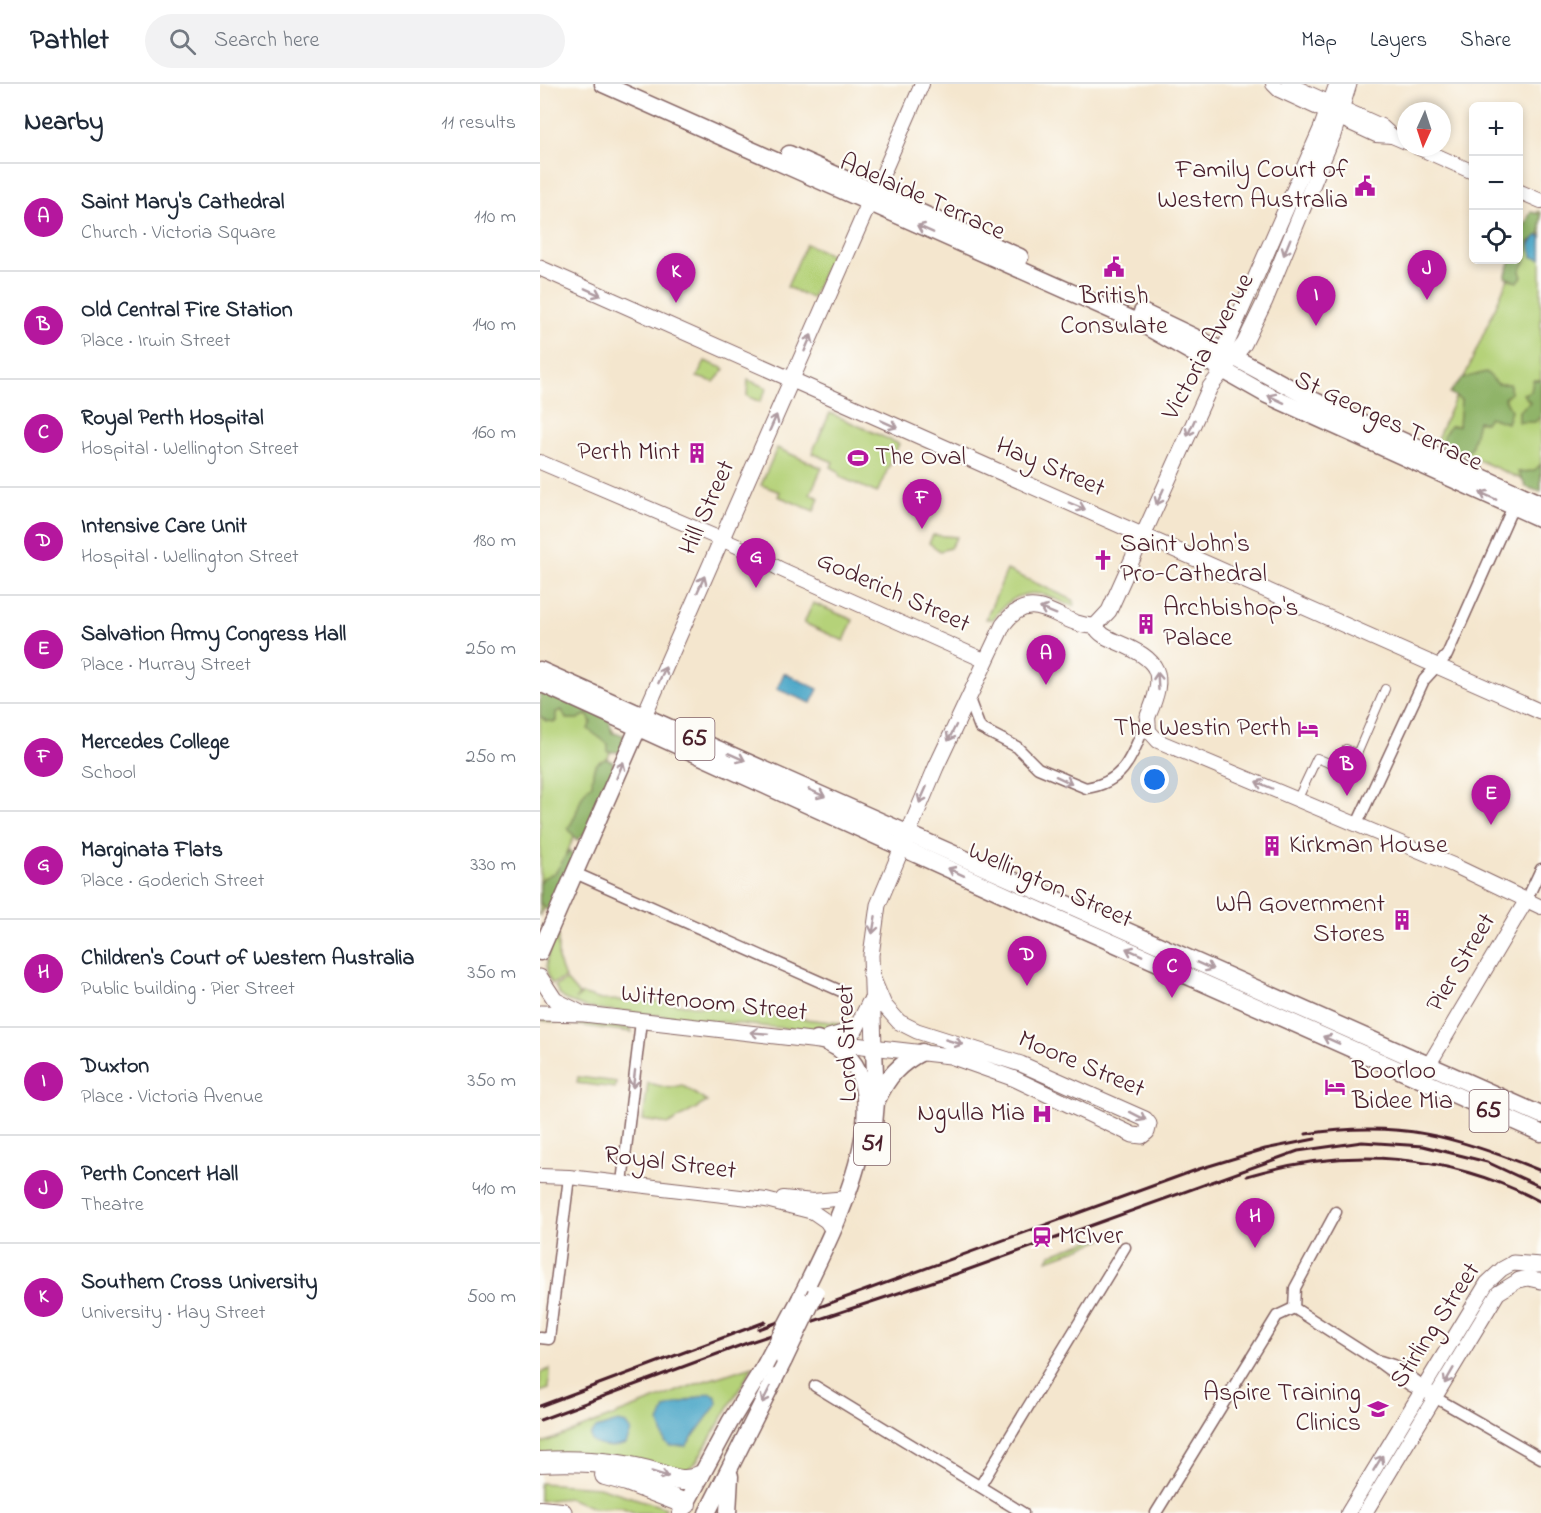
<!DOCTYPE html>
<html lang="en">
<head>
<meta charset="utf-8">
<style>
  :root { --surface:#fff; --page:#f2f2f3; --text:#1f2937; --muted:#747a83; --line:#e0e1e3; --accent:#b5179e }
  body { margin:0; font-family:"Indie Flower",sans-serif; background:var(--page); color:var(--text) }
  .controls { position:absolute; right:18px; top:18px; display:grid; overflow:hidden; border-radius:9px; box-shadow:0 3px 9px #0003 }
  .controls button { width:54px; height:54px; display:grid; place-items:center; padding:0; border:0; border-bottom:2px solid var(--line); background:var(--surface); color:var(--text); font:30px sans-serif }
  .compass { position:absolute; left:857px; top:18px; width:54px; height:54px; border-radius:50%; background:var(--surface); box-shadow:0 3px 9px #0003; rotate:183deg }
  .you { position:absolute; left:615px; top:696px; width:21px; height:21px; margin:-15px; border:4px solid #fff; border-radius:50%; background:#1a73e8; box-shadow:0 0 0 9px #1a73e833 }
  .badge { display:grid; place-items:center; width:39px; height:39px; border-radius:50%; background:var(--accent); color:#fff; font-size:20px; font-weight:700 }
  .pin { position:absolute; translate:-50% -50px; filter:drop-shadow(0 2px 3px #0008) }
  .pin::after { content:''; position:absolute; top:32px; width:21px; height:18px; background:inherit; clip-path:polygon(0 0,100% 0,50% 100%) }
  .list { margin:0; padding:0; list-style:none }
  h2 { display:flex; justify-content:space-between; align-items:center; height:78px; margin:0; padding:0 24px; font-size:26px }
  h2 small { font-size:20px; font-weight:400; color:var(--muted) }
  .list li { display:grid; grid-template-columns:39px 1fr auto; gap:18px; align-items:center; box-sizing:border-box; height:108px; padding:0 24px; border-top:2px solid var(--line) }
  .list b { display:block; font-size:22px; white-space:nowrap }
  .list p { margin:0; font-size:20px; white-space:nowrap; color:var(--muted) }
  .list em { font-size:20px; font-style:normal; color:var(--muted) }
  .icon { flex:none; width:33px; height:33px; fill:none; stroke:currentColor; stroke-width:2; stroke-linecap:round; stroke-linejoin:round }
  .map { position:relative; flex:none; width:1001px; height:1429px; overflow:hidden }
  header { display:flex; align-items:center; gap:36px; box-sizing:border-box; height:84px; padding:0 30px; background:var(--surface); border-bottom:2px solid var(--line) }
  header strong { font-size:28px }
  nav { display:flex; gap:33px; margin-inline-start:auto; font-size:21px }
  .search { width:420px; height:54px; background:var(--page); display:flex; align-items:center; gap:15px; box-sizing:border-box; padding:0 21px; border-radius:33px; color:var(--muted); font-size:22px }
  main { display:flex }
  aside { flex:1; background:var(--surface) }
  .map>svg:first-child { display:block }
</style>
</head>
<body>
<header>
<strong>Pathlet</strong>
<div class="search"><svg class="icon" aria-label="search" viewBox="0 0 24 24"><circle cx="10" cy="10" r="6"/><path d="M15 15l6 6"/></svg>Search here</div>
<nav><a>Map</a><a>Layers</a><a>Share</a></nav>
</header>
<main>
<aside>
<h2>Nearby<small>11 results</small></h2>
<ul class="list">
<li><span class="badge">A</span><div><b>Saint Mary's Cathedral</b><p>Church · Victoria Square</p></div><em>110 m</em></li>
<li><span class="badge">B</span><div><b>Old Central Fire Station</b><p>Place · Irwin Street</p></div><em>140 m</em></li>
<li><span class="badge">C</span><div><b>Royal Perth Hospital</b><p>Hospital · Wellington Street</p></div><em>160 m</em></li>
<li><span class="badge">D</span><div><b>Intensive Care Unit</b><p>Hospital · Wellington Street</p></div><em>180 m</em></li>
<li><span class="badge">E</span><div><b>Salvation Army Congress Hall</b><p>Place · Murray Street</p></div><em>250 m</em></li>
<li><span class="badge">F</span><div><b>Mercedes College</b><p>School</p></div><em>250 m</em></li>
<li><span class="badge">G</span><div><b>Marginata Flats</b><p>Place · Goderich Street</p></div><em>330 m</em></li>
<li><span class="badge">H</span><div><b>Children's Court of Western Australia</b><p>Public building · Pier Street</p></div><em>350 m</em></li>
<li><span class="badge">I</span><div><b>Duxton</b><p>Place · Victoria Avenue</p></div><em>350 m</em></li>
<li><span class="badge">J</span><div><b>Perth Concert Hall</b><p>Theatre</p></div><em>410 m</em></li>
<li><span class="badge">K</span><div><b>Southern Cross University</b><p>University · Hay Street</p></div><em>500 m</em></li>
</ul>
</aside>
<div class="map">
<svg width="1001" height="1429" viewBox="0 0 1001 1429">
  <rect width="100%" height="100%" fill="#fdfcf7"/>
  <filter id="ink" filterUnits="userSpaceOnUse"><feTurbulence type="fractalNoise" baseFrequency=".0167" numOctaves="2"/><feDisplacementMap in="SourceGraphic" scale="12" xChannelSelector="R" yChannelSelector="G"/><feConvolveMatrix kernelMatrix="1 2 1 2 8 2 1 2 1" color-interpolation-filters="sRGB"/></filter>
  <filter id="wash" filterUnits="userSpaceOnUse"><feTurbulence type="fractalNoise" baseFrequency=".008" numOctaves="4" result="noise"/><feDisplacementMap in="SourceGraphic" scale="24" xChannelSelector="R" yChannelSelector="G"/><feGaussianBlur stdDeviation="1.35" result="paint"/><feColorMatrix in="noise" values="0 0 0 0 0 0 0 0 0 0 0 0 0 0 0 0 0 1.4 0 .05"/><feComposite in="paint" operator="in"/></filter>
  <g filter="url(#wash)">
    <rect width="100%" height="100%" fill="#f4e6ce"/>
    <g fill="#b5d279" stroke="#807852" stroke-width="1.5">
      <polygon points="998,127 1001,128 1001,404 896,357"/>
      <polygon points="266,160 291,171 272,214 247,203"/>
      <polygon points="165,277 185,285 174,298 157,293"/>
      <polygon points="208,296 227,304 220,318 207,312"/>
      <polygon points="290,329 359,360 337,409 300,393 298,387 291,383 293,378 272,369"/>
      <polygon points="237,364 282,384 270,410 279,414 274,427 238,412 240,408 221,401"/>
      <polygon points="393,451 417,453 410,464 400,467 389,459"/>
      <path d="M467,486L533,516L534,522C526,521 519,516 511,513C485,503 467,515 453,535H446Z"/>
      <polygon points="273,519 313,536 304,557 264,539"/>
      <polygon points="0,610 67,641 73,646 76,655 0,832"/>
      <path d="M18,846V875L25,894L12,900C0,881 10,865 18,846Z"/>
      <polygon points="26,896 39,911 35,916 42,910 61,916 113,917 299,939 298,944 272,946 230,943 48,924 26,916 20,911 15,902"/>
      <polygon points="8,933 91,944 92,948 0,936"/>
      <polygon points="38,993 76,998 75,1004 37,999"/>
      <polygon points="108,999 129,1004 142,1001 167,1018 129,1040 103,1036"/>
      <polygon points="557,1154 562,1156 508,1176 511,1170"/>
      <polygon points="213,1282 156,1378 147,1386 134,1387 0,1374 0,1360 161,1298"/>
      <polygon points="10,1285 9,1305 0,1308 0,1289"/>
      <polygon points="0,1399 59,1403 126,1424 123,1429 95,1429 81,1423 54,1424 28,1414 0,1417"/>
    </g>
    <g fill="#90b469" stroke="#6d6a4a" stroke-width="1.5">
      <polygon points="991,128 1001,130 1001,150 989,158 986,176 980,187 982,193 977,198 965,193 971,176 978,176 979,153"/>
      <path d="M946,288L958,300H970V310L964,314L971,326L967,339L949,333L945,339L938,337L931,366L916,370L902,362L903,352L910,342H919L921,316L910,309C922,290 928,294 946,288Z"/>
      <polygon points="993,296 1001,296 1001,332 995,338 979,338 979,327 990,318 983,310 991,307"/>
      <polygon points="1001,380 1001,408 986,403 978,388 994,387"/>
      <polygon points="0,600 69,635 72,649 84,651 88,657 83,668 68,668 68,660 48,645 51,638 47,630 38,635 26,635 22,626 16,628 16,638 6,637 0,632"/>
      <path d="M66,675L73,678L74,688L47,748L37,756L28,744C40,730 37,711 52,700C53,687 52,679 66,675Z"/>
      <polygon points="29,766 35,775 9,827 0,819 0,800 3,794 16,788"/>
    </g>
    <g fill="#48a6c7" stroke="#496279" stroke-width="1.5">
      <polygon points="997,152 1001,152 1001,175 992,173 990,159"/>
      <polygon points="244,589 278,605 271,619 237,605"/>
      <polygon points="170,1309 176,1313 177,1320 146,1362 130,1362 125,1358 119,1338 125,1324"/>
      <path d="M78,1338L86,1340L91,1347L86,1360C76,1364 61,1364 51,1357L50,1351L56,1345Z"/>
    </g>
  </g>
  <g filter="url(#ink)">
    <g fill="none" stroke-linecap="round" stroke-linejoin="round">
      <g stroke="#866564" stroke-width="10">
        <polyline id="pedestrian" points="760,710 777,674 798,683 806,665 817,670 845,605"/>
      </g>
      <g stroke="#866564" stroke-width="13">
        <g id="minor">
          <path d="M429,615L440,644L477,663L498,684L546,704C588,698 593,667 608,633"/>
          <polyline points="817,740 884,596 907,571 975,418"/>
          <polyline points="35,789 303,908"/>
          <polyline points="987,815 1001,785"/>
          <polyline points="82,1099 101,937"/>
          <polyline points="754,1224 837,1277 871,1302 896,1314 1001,1374"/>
          <polyline points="754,1224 755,1204 796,1128"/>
          <polyline points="0,1254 9,1255 29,1093"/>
          <polyline points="840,1277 856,1282 890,1307"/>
          <polyline points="275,1302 483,1429"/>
          <polyline points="440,1402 585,1163"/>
          <polyline points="616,1429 737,1232 754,1224"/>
        </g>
      </g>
      <g stroke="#866564" stroke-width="16">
        <g id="tertiary">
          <polyline points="733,0 739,6 836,51 852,52"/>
          <polyline points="748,0 841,42 852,52 866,58"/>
          <polyline points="877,63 933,88"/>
          <polyline points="978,107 1001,117"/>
          <polyline points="335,108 382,0"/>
          <polyline points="0,378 197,462 240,485 446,577"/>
          <polyline points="608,632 609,647 618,657 913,781 1001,823"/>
          <polyline points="884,989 987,815"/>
          <polyline points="0,1092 29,1093 226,1116 273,1128 286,1137 293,1147"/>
          <polyline points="243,1114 273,1117 307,1114"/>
          <polyline points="808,1429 947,1199 962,1185 973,1179"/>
          <polyline points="825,1429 958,1209 979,1196"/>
        </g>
      </g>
      <g stroke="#866564" stroke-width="17">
        <g id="secondary">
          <polyline points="0,184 1001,628"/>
          <polyline points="678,279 781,45 797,0"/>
          <polyline points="555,542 569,527 670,303 704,260 725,217 793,51 809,0"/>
          <path d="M555,542C560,551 568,554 577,558C620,576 627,589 608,632"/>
          <polyline points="100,641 334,108"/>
          <polyline points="0,893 15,916 41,929"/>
          <polyline points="0,929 44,930 410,972 475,995 593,1051 602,1052 607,1048 609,1040 605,1035 481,980 377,947 359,938 344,921 330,888"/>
          <polyline points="289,953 316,945 329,919"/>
          <path d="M334,963L331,871L338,821L396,683L463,541C494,499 519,543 555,542"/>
          <polyline points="973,1179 1001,1181"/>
          <polyline points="979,1196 988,1194 1001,1197"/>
        </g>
      </g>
      <g stroke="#866564" stroke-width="19">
        <g id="primary">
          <polyline points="63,0 600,239 727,311 1001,435"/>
          <polyline points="249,70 480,173"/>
          <polyline points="602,228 669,260 775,317 1001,420"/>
          <polyline points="0,586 1001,1031"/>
          <polyline points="0,599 490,822 1001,1049"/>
          <polyline points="0,868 98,644"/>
          <path d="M337,1016C348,992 359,980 382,968"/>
          <polyline points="332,1064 336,1018 334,963"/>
          <path d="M260,1215C289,1156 382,984 277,955"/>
          <polyline points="141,1429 190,1338 225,1281"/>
          <polyline points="167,1429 244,1276"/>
          <polyline points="188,1429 190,1392"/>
        </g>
      </g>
      <g stroke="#866564" stroke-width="22">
        <g id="motorway">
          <path d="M0,1378C38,1376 79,1378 115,1389C130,1393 145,1401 159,1392"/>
          <polyline points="65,1391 87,1397 146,1420"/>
          <polyline points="0,1427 22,1429"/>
        </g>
      </g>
      <use href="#pedestrian" stroke="#fff" stroke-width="8"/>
      <use href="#minor" stroke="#fff" stroke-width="10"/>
      <use href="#tertiary" stroke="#fff" stroke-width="14"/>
      <use href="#secondary" stroke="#fff" stroke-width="15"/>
      <use href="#primary" stroke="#fff" stroke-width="16"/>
      <use href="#motorway" stroke="#fff" stroke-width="20"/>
      <g stroke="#4a1f2b" stroke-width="3">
        <path d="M766,1050C859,1036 916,1052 1001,1087"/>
        <path d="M707,1092C807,1062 909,1069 1001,1118"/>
        <polyline points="219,1245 659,1085 725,1065 775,1055"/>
        <polyline points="0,1322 225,1238"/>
        <polyline points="0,1336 207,1259 416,1190 758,1067 822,1058 883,1062 947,1078 1001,1103"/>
      </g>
      <g stroke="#866564" stroke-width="19" stroke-linecap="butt">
        <g id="primary-bridge">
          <polyline points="244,1276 276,1209"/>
          <polyline points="225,1281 260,1215"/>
        </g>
      </g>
      <use href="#primary-bridge" stroke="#fff" stroke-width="16"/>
    </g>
    <defs><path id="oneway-shaft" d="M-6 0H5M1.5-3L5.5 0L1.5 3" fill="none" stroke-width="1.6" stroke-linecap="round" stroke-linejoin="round" transform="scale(1.5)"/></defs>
    <g stroke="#ae9aa0">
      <use href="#oneway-shaft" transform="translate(385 145) rotate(-156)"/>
      <use href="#oneway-shaft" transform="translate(747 163) rotate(112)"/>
      <use href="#oneway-shaft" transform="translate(53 208) rotate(24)"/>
      <use href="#oneway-shaft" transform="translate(268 259) rotate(-67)"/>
      <use href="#oneway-shaft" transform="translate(736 315) rotate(-155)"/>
      <use href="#oneway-shaft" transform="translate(233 339) rotate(-66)"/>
      <use href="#oneway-shaft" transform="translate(349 340) rotate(24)"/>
      <use href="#oneway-shaft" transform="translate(651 344) rotate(114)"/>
      <use href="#oneway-shaft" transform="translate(948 412) rotate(-156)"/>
      <use href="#oneway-shaft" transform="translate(620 413) rotate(114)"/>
      <use href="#oneway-shaft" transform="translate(537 422) rotate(23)"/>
      <use href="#oneway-shaft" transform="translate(161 500) rotate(-66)"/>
      <use href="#oneway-shaft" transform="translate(508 527) rotate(-158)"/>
      <use href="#oneway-shaft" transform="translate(122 591) rotate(-66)"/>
      <use href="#oneway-shaft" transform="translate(618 597) rotate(-93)"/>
      <use href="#oneway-shaft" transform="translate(412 649) rotate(117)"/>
      <use href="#oneway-shaft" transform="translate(197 673) rotate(24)"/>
      <use href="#oneway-shaft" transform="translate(80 686) rotate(-67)"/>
      <use href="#oneway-shaft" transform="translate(524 696) rotate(25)"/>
      <use href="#oneway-shaft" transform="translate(724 701) rotate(-157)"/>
      <use href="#oneway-shaft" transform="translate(277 709) rotate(24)"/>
      <use href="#oneway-shaft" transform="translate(383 711) rotate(114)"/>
      <use href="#oneway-shaft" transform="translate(416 788) rotate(-155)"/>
      <use href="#oneway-shaft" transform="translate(334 841) rotate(100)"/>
      <use href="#oneway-shaft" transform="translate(594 868) rotate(-156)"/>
      <use href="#oneway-shaft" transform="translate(665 882) rotate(24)"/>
      <use href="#oneway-shaft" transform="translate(219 949) rotate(-175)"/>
      <use href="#oneway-shaft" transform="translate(791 956) rotate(-156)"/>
      <use href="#oneway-shaft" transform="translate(414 958) rotate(16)"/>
      <use href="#oneway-shaft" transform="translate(94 995) rotate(97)"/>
      <use href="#oneway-shaft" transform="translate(598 1032) rotate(27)"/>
      <use href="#oneway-shaft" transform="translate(909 1292) rotate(120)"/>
      <use href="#oneway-shaft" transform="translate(226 1311) rotate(117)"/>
      <use href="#oneway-shaft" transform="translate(838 1379) rotate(-59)"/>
      <use href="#oneway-shaft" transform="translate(120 1390) rotate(16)"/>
    </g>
  </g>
  <defs>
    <g id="civic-bare" transform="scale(1.62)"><path d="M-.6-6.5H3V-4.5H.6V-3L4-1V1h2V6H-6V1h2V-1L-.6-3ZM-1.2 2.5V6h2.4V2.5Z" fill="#b5179e" stroke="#fdfcf7" stroke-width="2.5" paint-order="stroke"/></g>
    <g id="building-bare" transform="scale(1.62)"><path d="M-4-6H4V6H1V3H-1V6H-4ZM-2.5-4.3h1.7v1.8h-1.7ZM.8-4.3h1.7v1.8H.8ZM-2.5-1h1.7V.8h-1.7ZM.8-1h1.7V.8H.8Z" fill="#b5179e" stroke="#fdfcf7" stroke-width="2.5" paint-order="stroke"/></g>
    <g id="stadium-bare" transform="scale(1.62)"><path d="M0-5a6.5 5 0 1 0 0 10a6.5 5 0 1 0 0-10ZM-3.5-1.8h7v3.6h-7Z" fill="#b5179e" stroke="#fdfcf7" stroke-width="2.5" paint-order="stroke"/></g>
    <g id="church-bare" transform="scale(1.62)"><path d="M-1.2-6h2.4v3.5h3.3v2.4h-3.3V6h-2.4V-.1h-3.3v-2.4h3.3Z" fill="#b5179e" stroke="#fdfcf7" stroke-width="2.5" paint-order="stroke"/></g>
    <g id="hotel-bare" transform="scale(1.62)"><path d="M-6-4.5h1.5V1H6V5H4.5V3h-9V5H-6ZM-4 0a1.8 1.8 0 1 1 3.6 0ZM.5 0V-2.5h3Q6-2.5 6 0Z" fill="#b5179e" stroke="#fdfcf7" stroke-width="2.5" paint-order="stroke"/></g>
    <g id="hospital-bare" transform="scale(1.62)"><path d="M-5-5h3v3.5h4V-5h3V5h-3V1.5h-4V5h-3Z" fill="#b5179e" stroke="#fdfcf7" stroke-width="2.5" paint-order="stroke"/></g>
    <g id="station-bare" transform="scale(1.62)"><path d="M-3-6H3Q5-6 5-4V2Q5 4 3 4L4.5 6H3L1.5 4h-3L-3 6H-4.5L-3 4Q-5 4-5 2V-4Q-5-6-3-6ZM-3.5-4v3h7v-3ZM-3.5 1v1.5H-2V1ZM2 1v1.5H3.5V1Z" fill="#b5179e" stroke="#fdfcf7" stroke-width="2.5" paint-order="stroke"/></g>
    <g id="university-bare" transform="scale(1.62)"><path d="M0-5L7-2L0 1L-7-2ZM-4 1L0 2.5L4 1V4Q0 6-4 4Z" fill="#b5179e" stroke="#fdfcf7" stroke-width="2.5" paint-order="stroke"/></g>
  </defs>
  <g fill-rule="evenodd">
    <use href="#civic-bare" x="825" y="102"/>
    <use href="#civic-bare" x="574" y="183"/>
    <use href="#building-bare" x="157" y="369"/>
    <use href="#stadium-bare" x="318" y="374"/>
    <use href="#church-bare" x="563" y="476"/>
    <use href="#building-bare" x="606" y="540"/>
    <use href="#hotel-bare" x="768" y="645"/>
    <use href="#building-bare" x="732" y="762"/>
    <use href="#building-bare" x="862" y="836"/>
    <use href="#hotel-bare" x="795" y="1003"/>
    <use href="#hospital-bare" x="502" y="1030"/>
    <use href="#station-bare" x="502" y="1153"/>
    <use href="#university-bare" x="838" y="1325"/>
  </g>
  <g text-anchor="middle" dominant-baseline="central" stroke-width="4.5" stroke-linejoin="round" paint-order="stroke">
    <g fill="#fdfcf7" stroke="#806168" stroke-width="1.5">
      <rect x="135.5" y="634" width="39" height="42" rx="4.5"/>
      <rect x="929.5" y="1006" width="39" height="42" rx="4.5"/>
      <rect x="314" y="1039" width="36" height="42" rx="4.5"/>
    </g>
    <g font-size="24" font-weight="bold" fill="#4a1f2b">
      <text x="155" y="655">65</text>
      <text x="949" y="1027">65</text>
      <text x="332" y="1060">51</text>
    </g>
    <g font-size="26" fill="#4a1f2b" stroke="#fdfcf7" text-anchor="end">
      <text x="808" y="87">Family Court of<tspan x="808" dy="30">Western Australia</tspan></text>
      <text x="574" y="213" text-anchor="middle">British<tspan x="574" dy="30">Consulate</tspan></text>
      <text x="140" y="369">Perth Mint</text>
      <text x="335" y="374" text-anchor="start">The Oval</text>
      <text x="580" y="461" text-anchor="start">Saint John's<tspan x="580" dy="30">Pro-Cathedral</tspan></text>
      <text x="623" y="525" text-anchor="start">Archbishop's<tspan x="623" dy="30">Palace</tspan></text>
      <text x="751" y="645">The Westin Perth</text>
      <text x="749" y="762" text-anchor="start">Kirkman House</text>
      <text x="845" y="821">WA Government<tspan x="845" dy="30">Stores</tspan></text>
      <text x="812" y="988" text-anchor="start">Boorloo<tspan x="812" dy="30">Bidee Mia</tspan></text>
      <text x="485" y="1030">Ngulla Mia</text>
      <text x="519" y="1153" text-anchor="start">McIver</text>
      <text x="821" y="1310">Aspire Training<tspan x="821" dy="30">Clinics</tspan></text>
    </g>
    <g font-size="26" fill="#4a1f2b" stroke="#fdfcf7">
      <text transform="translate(382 114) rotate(24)">Adelaide Terrace</text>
      <text transform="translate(669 263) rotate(-61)">Victoria Avenue</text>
      <text transform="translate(848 338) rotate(25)">St Georges Terrace</text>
      <text transform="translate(510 384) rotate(23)">Hay Street</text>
      <text transform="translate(168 424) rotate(-66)">Hill Street</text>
      <text transform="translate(353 509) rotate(24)">Goderich Street</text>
      <text transform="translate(510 802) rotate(24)">Wellington Street</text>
      <text transform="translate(922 879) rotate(-59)">Pier Street</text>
      <text transform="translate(174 920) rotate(6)">Wittenoom Street</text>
      <text transform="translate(308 959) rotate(-92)">Lord Street</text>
      <text transform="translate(541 981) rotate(23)">Moore Street</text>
      <text transform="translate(130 1080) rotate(7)">Royal Street</text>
      <text transform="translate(896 1242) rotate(-57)">Stirling Street</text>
    </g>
  </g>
</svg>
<div class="controls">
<button>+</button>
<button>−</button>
<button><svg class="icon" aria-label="locate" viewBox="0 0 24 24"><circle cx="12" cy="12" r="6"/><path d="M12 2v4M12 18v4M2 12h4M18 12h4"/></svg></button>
</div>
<svg class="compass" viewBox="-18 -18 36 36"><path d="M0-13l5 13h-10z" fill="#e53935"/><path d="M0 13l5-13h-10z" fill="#747a83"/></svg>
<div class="you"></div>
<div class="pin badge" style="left:506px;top:601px">A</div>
<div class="pin badge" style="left:807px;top:712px">B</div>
<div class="pin badge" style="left:632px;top:914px">C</div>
<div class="pin badge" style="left:487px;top:902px">D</div>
<div class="pin badge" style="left:951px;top:741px">E</div>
<div class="pin badge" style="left:382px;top:445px">F</div>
<div class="pin badge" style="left:216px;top:504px">G</div>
<div class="pin badge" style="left:715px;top:1164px">H</div>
<div class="pin badge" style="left:776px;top:242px">I</div>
<div class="pin badge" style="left:887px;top:216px">J</div>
<div class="pin badge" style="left:136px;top:219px">K</div>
</div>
</main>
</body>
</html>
